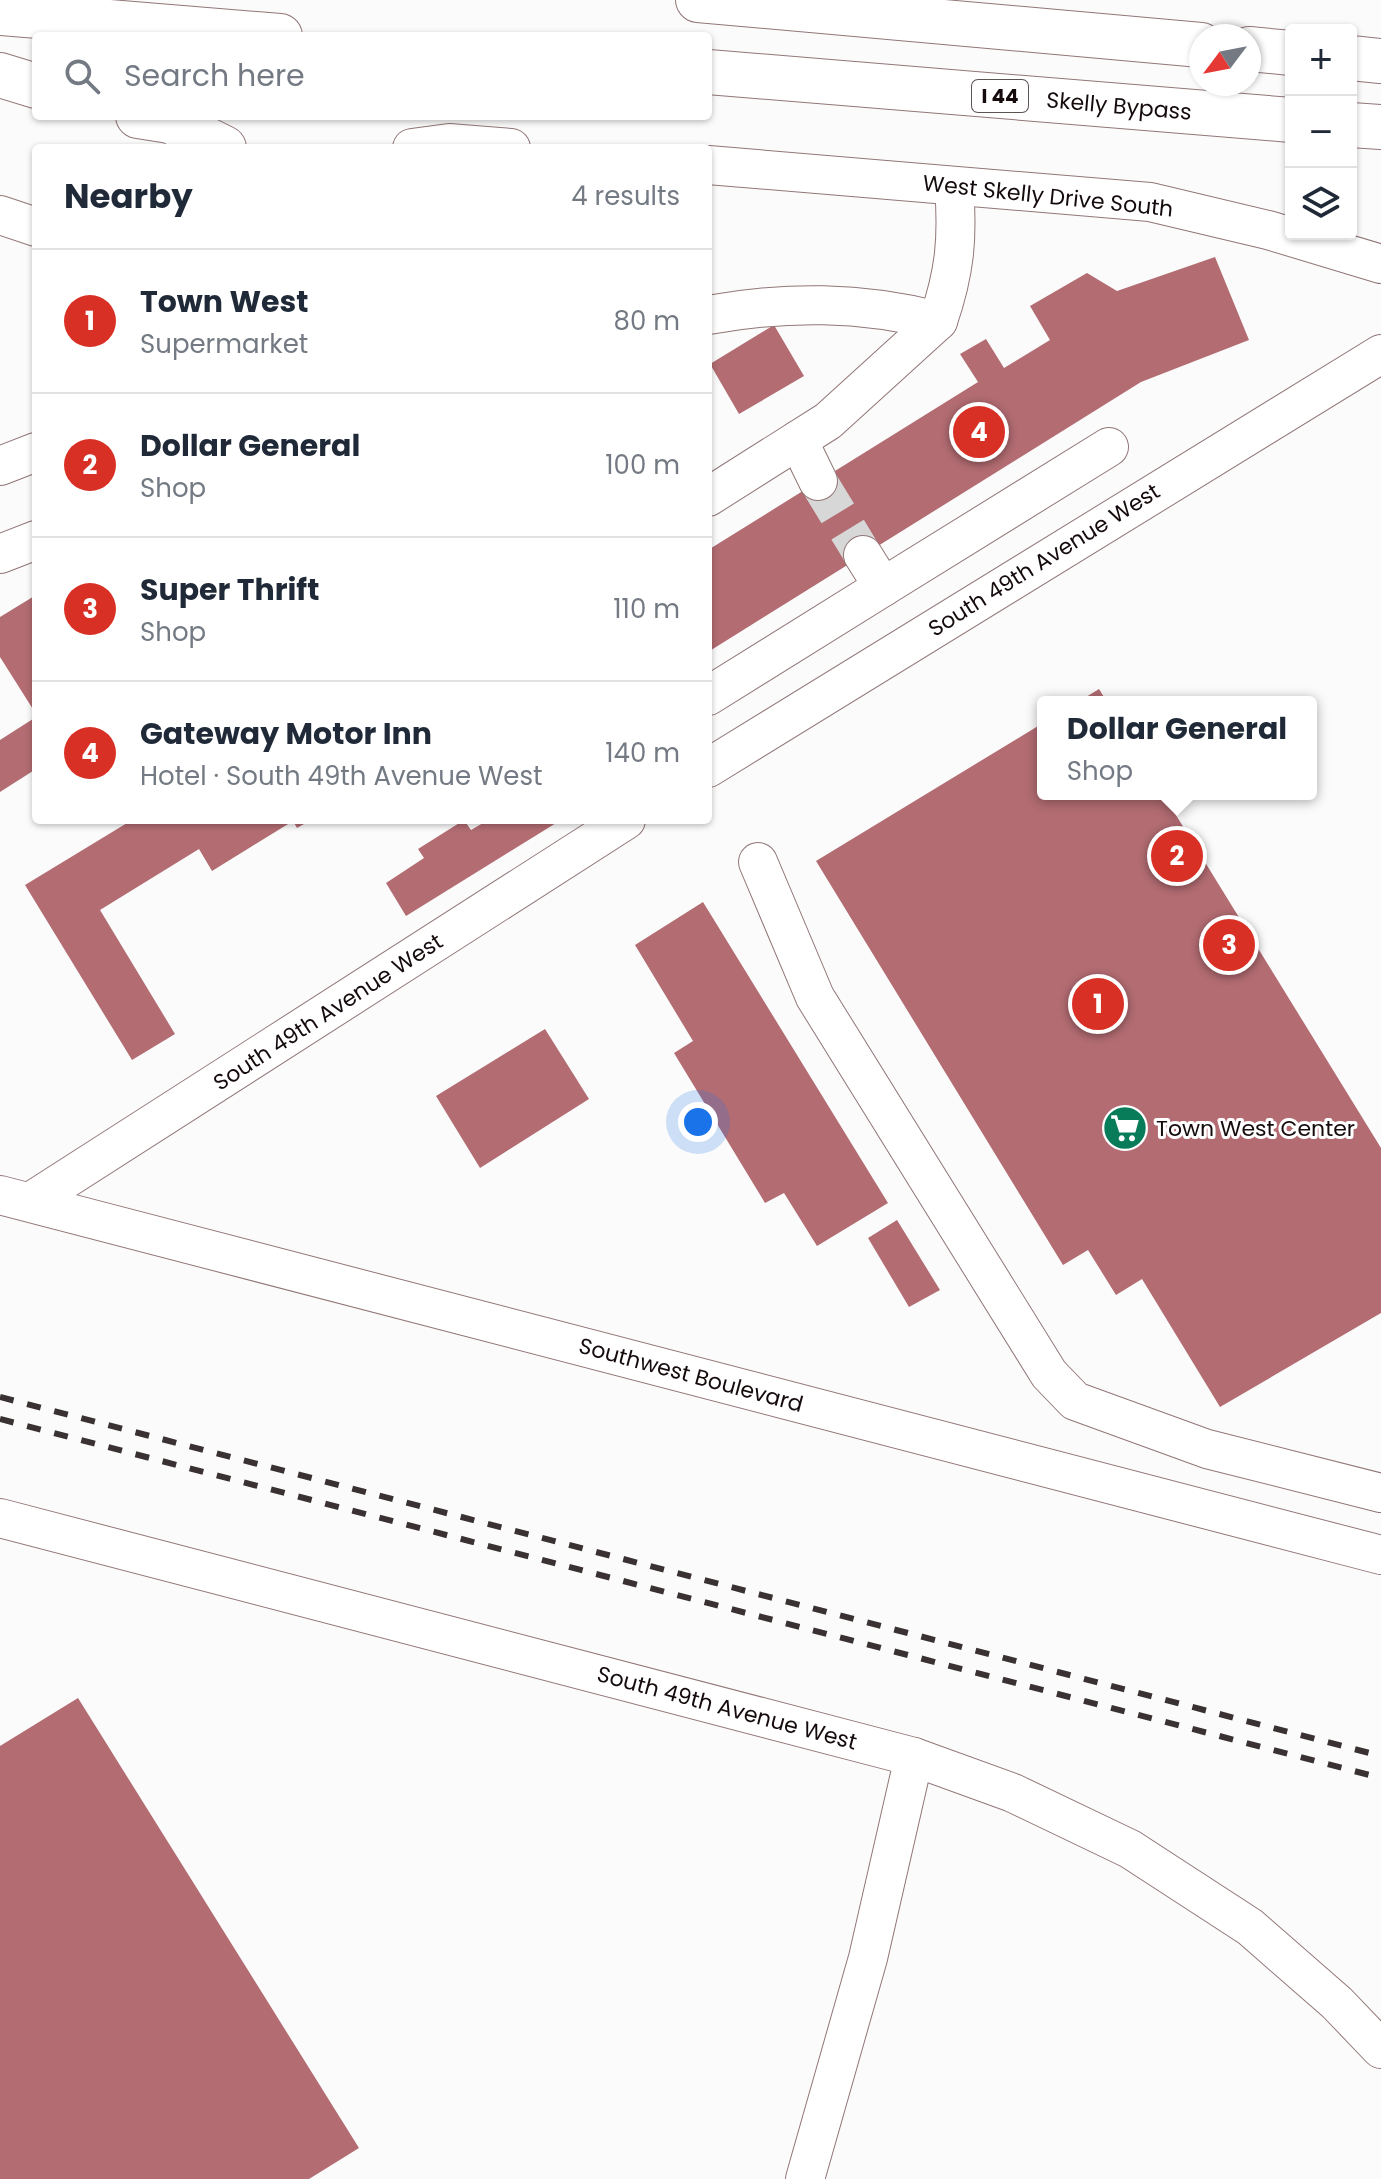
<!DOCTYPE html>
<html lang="en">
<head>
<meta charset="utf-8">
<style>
  :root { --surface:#fff; --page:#f2f2f3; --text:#1f2937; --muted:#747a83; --line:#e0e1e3; --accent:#d93025 }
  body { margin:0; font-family:Poppins,sans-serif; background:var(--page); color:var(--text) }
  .controls { position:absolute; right:24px; top:24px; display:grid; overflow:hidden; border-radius:8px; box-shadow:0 2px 6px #0004 }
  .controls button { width:72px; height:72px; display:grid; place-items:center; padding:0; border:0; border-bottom:2px solid var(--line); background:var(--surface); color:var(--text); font:40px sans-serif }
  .compass { position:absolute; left:1189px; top:24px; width:72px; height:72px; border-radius:50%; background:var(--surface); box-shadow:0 2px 6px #0004; rotate:238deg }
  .you { position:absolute; left:698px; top:1122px; width:28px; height:28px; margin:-20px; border:6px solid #fff; border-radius:50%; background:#1a73e8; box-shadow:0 0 0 12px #1a73e833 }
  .badge { display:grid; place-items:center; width:52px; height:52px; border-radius:50%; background:var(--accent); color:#fff; font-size:26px; font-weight:700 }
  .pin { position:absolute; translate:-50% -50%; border:4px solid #fff; box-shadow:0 2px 8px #0006 }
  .popup { position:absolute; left:1037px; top:696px; width:280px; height:104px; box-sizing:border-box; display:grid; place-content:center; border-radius:8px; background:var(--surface); filter:drop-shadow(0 2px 6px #0005); font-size:26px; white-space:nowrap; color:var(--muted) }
  .popup b { font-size:30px; color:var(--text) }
  .popup::after { content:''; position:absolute; left:50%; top:100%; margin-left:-16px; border:16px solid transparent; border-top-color:var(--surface) }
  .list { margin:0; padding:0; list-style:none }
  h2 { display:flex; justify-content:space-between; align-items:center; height:104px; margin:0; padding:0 32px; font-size:34px }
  h2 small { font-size:26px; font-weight:400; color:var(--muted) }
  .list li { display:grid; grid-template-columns:52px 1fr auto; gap:24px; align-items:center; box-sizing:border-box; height:144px; padding:0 32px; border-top:2px solid var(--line) }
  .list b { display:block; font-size:30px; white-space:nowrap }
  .list p { margin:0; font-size:26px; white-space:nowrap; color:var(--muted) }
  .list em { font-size:26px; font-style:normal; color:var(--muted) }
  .icon { flex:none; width:44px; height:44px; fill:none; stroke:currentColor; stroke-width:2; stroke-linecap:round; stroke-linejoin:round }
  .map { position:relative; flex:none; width:1381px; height:2179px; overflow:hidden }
  .search { position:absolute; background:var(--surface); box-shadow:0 2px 6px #0004; left:32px; top:32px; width:680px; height:88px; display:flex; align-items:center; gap:20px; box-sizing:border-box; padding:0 28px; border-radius:8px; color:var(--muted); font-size:30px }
  .panel { position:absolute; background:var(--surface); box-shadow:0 2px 6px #0004; left:32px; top:144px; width:680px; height:680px; border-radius:8px }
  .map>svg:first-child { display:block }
</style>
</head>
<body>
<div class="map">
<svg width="1381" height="2179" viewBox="0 0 1381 2179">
  <rect width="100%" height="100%" fill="#fbfbfb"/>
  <g fill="#b26c72">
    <polygon points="1215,257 1249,340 1141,382 708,652 708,550 978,382 960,354 986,339 1004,368 1050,340 1030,306 1087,273 1117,291"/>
    <polygon points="774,325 804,376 739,414 710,364"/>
    <polygon points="36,595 36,714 0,657 0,617"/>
    <polygon points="1099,689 1107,702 1078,702"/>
    <polygon points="36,717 36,769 0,792 0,740"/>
    <polygon points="1043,723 1043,794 1163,794 1381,1148 1381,1313 1220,1407 1142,1279 1116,1295 1088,1250 1063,1265 816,861"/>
    <polygon points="132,820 311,820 297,828 293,821 212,871 199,849 100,910 175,1034 132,1060 25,885"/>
    <polygon points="464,820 471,830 488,820 561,820 406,916 386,883 424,858 418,849"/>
    <polygon points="703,902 888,1203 817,1246 784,1193 765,1203 674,1053 693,1041 635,945"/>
    <polygon points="545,1029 589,1099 480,1168 436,1096"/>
    <polygon points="897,1220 940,1290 909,1307 868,1238"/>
    <polygon points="78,1698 359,2148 309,2179 0,2179 0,1746"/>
  </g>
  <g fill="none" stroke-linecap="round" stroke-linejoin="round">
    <polyline stroke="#d8d7d7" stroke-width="38" stroke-dasharray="38 19" stroke-linecap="butt" points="818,481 863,555"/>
    <g stroke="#927677" stroke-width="40">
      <g id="minor">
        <polyline points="412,148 449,143 511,148"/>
        <polyline points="708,165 1150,202 1268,230 1381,264"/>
        <polyline points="0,215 36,227"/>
        <path d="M708,315C787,301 860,301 938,321C955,272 958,238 954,186"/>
        <polyline points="798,440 818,481"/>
        <polyline points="0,466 36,452"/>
        <polyline points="708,497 828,421 938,321"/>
        <polyline points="0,554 36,540"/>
        <polyline points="883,587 1109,447"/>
        <polyline points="708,696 883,587 863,555"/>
        <polyline points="708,768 1381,354"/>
        <polyline points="758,862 815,997 1049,1374 1075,1401 1207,1449 1381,1493"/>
        <polyline points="0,1195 1381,1555"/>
        <polyline points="30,1202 626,820"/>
        <polyline points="0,1518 914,1757 1013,1793 1130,1849 1250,1927 1337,2003 1381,2049"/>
        <polyline points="805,2179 868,1958 914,1757"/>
      </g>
    </g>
    <g stroke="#927677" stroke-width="46">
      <g id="highway">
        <polyline points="698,0 1201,45"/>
        <polyline points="0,13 280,36"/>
        <polyline points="1249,49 1291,53"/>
        <polyline points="1351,58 1381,61"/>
        <polyline points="708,72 1291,120"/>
        <polyline points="0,75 36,86"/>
        <polyline points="138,116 170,121 224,148"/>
        <polyline points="1351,125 1381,127"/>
      </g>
    </g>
    <use href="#minor" stroke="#fff" stroke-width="38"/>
    <use href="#highway" stroke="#fff" stroke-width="44"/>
    <g stroke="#3a3132" stroke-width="6" stroke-dasharray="14 14" stroke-linecap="butt">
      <polyline points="0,1397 1381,1756"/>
      <polyline points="0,1419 1381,1778"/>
    </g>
  </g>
  <defs>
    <g id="supermarket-disc" transform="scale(2.3)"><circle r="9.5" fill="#087c59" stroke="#fff"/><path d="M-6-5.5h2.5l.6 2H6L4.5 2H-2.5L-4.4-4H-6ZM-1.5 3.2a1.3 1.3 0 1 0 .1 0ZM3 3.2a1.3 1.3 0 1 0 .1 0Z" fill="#fff"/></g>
  </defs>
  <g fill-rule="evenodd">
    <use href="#supermarket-disc" x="1125" y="1128"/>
  </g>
  <g text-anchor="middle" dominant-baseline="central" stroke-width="6" stroke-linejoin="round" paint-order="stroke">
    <rect fill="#fff" stroke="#5b5455" stroke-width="2" x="972" y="80" width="56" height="32" rx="6"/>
    <g font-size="20" font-weight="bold" fill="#150b0c">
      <text x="1000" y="96">I 44</text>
    </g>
    <g font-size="22" fill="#150b0c" stroke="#fff">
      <text transform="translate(1119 106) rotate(5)">Skelly Bypass</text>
      <text transform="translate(1048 196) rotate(6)">West Skelly Drive South</text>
      <text transform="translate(1044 560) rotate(-32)">South 49th Avenue West</text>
      <text transform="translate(328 1012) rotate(-33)">South 49th Avenue West</text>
      <text transform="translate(691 1375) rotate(15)">Southwest Boulevard</text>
      <text transform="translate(727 1708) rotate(15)">South 49th Avenue West</text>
    </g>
    <g font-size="22" fill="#150b0c" stroke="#fff" text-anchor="start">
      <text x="1156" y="1128">Town West Center</text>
    </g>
  </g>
</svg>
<div class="controls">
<button>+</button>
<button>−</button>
<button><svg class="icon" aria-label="layers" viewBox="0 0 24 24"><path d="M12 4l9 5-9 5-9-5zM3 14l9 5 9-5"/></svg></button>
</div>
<svg class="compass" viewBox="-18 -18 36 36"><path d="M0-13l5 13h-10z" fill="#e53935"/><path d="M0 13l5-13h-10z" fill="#747a83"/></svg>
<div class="you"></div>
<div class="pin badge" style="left:1098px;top:1004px">1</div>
<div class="pin badge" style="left:1177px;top:856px">2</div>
<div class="popup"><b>Dollar General</b>Shop</div>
<div class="pin badge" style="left:1229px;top:945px">3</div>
<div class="pin badge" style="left:979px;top:432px">4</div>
<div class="search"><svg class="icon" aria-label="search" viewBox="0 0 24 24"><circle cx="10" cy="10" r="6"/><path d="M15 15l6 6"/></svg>Search here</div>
<section class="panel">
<h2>Nearby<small>4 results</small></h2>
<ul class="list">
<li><span class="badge">1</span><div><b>Town West</b><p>Supermarket</p></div><em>80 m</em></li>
<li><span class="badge">2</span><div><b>Dollar General</b><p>Shop</p></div><em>100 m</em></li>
<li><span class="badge">3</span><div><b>Super Thrift</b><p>Shop</p></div><em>110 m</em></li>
<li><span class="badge">4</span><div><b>Gateway Motor Inn</b><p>Hotel · South 49th Avenue West</p></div><em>140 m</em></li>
</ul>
</section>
</div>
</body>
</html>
